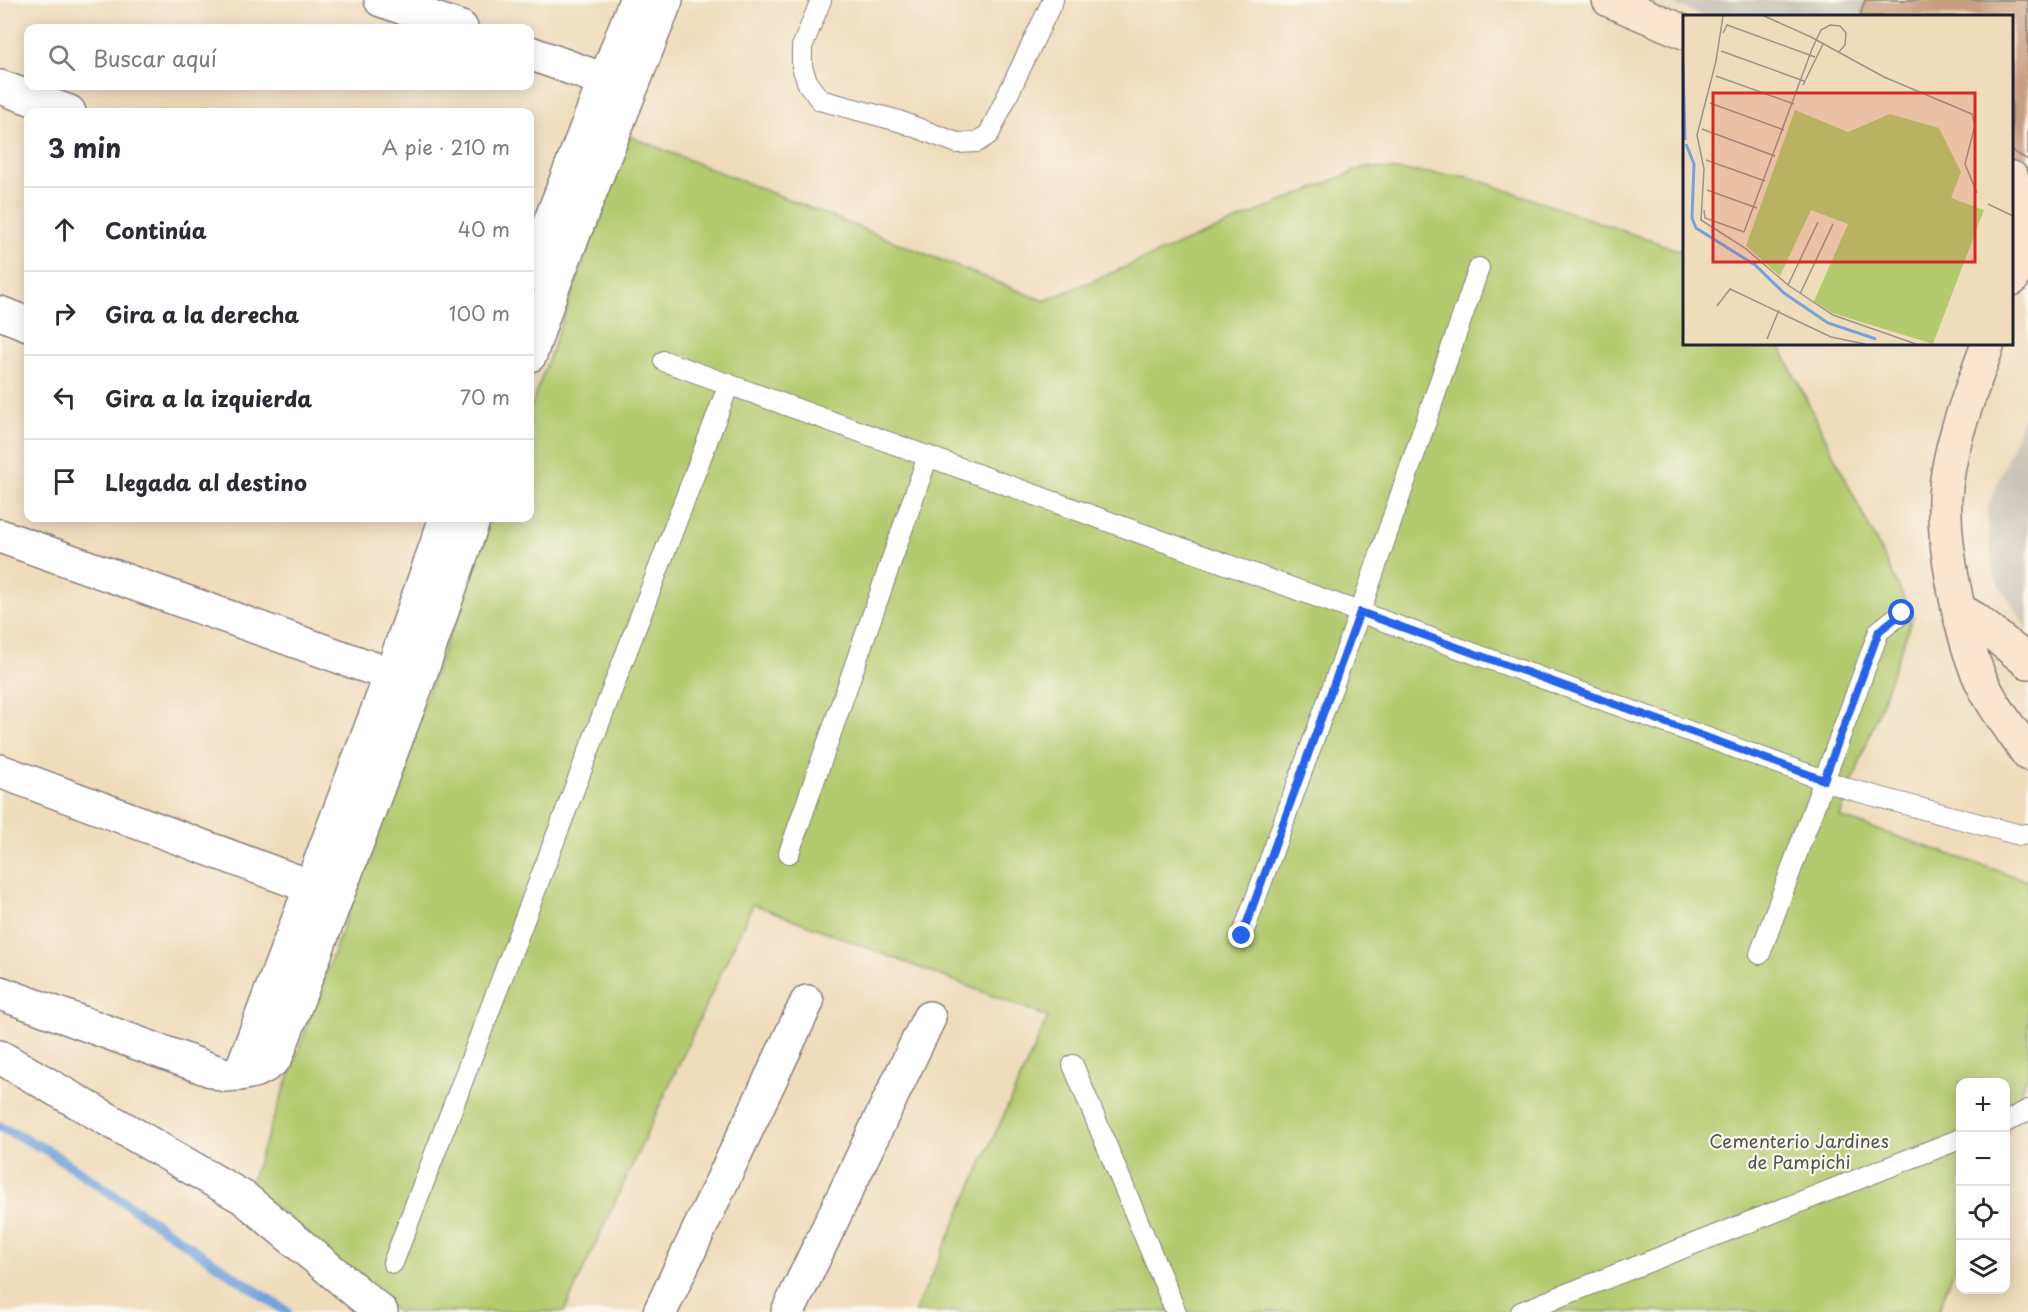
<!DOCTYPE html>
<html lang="es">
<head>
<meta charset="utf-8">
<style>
  :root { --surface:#fff; --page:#f2f2f3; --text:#2b2b33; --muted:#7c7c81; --line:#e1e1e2 }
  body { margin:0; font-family:"Playpen Sans",sans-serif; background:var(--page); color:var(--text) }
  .controls { position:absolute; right:18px; bottom:18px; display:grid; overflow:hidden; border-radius:12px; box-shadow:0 3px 15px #0003 }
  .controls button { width:54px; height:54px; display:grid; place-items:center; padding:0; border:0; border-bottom:2px solid var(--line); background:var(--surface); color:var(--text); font:30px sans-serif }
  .stop { position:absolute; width:18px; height:18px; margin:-14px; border:4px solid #2563eb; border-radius:50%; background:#fff }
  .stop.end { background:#2563eb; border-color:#fff; box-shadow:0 2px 6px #0008 }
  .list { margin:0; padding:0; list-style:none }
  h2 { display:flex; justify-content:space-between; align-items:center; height:78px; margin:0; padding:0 24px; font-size:26px }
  h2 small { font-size:20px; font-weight:400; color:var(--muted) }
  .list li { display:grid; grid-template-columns:39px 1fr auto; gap:18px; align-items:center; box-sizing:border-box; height:84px; padding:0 24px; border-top:2px solid var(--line) }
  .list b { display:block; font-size:22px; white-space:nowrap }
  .list em { font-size:20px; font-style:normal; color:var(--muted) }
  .icon { flex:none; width:33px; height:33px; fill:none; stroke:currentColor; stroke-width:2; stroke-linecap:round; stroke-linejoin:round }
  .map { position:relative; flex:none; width:2028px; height:1312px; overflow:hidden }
  .search { position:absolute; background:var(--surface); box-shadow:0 3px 15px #0003; left:24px; top:24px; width:510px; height:66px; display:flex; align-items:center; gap:15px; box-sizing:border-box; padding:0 21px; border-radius:12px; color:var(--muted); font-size:22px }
  .panel { position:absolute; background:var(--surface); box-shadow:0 3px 15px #0003; left:24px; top:108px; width:510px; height:414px; border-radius:12px }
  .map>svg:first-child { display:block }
</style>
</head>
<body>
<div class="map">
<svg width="2028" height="1312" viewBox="0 0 2028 1312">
  <rect width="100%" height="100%" fill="#fbf7ec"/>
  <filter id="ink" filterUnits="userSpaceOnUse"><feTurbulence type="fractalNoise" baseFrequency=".0167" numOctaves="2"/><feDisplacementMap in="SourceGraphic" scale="12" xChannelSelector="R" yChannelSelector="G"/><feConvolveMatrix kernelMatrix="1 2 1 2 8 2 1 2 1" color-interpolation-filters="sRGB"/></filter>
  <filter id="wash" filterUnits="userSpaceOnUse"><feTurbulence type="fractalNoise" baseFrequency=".008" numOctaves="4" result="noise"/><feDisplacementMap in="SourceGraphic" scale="24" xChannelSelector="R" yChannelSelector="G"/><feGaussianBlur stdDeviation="1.35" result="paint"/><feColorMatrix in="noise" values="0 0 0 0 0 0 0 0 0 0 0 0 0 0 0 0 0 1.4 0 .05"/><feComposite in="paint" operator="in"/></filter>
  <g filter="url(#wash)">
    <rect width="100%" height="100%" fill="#efdcbb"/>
    <g fill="#c9c3b8">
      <polygon points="1664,0 2028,0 2028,148 2012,142 2012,16 1704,16"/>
      <polygon points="2028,407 2028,629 1993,575 1987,510"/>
    </g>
    <polygon fill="#b4ca6e" stroke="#6b7654" stroke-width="1.5" points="629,136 1044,301 1365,167 1469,177 1684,252 1684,344 1779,344 1913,616 1840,817 2028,881 2028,1074 2006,1134 2006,1082 1960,1082 1960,1253 1938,1312 915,1312 1048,1017 753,904 564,1312 397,1312 250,1184 491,518 530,518 530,410"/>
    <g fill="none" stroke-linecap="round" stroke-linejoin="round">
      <polyline stroke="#72a2dc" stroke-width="10" points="0,1127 47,1150 287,1312"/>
    </g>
    <g id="blocks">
      <polygon fill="#ca9f81" points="1865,0 2028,0 2028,160 2012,151 2012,16 1860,16"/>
    </g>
  </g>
  <g filter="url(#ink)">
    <use href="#blocks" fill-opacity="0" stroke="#887f7b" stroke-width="1.5"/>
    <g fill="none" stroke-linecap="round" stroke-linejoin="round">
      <g stroke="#887f7b" stroke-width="22">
        <g id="lane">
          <polyline points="821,0 802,47 802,67 808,84 820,100 899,121 957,143 977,142 989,134 1053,0"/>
          <polyline points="664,361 1849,789 2020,835 2028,834"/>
          <polyline points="789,853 928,456"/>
          <polyline points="1242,936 1360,612 1479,268"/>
          <polyline points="1760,954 1879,631 1902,613"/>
          <polyline points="1073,1065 1176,1312"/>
          <polyline points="2006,1122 2028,1110"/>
          <polyline points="393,1263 729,384"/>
          <polyline points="1521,1312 1960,1139"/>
        </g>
      </g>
      <g stroke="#887f7b" stroke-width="36">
        <g id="street">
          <polyline points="381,0 461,28"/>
          <polyline points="530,53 626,88"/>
          <polyline points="0,87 69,112"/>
          <polyline points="530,274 636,0"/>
          <polyline points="0,313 28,324"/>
          <polyline points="530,355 552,289 666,0"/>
          <polyline points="0,536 411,682"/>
          <polyline points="0,771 330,894"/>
          <path d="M0,993L225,1075C246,1073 261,1073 276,1057L417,684L474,518"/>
          <polyline points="0,1057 244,1198 381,1312"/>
          <polyline points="240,1074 391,675 446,518"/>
          <polyline points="660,1312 807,1002"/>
          <polyline points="788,1312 929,1018"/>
        </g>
      </g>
      <g stroke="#887f7b" stroke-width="36">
        <g id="secondary">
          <polyline points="1609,0 1684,32"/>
          <path d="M2012,178C2028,221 2028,236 2012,279"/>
          <path d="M1988,344C1971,392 1948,445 1945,498C1943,546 1960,632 1979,676C1991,704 2011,729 2028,754"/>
          <polyline points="1961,611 1975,619 2028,662"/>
        </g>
      </g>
      <use href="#lane" stroke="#fff" stroke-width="20"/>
      <use href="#street" stroke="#fff" stroke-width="33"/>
      <use href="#secondary" stroke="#fbe5cf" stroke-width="33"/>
    </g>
  </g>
  <g fill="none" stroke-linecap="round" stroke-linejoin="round" filter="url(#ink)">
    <polyline stroke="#2563eb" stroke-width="8" points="1242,936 1360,612 1824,780 1879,631 1902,613"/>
  </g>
  <g text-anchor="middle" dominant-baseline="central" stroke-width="4.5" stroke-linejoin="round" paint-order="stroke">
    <g font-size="18" fill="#4e544a" stroke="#fbf7ec">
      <text x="1799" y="1140">Cementerio Jardines<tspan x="1799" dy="21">de Pampichi</tspan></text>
    </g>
  </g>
  <g transform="translate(1683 15)">
    <rect width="330" height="330" fill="#efdcbb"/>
    <path d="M112,95L165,117L207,99L256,113L278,157L268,183L301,195L250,329L149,298L131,286L165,209L128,195L97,261L63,231Z" fill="#b4ca6e"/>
    <path fill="none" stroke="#72a2dc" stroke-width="3" d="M0,49L2,125M3,129L11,149L9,203L13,213L72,250L101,278L145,308L193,324"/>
    <path fill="none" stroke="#9d9288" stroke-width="1.5" d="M40,1L33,46L14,120L21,154L18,205L62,233L105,270L150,300L233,329M81,1L128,22L201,62L289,99L292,110L282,149L294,178M40,18L44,10L132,42M38,36L121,66M33,61L111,89M120,70L140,29M27,88L101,115M19,114L92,141M23,145L82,166M24,175L74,193M305,189L330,201M21,195L22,203L61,217M61,217L129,34L138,15L147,10L157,11L163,18L162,30L155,38M105,270L135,207M117,279L150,209M34,291L47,274L148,322L182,329M84,324L96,295"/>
    <path fill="#d62828" fill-opacity="0.15" stroke="#d62828" stroke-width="3" d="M30,78H292V247H30Z"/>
    <rect width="330" height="330" fill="none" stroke="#22223b" stroke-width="3"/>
  </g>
</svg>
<div class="controls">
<button>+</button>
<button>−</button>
<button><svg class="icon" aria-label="locate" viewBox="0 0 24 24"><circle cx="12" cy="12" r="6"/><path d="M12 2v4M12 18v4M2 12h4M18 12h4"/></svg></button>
<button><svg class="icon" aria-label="layers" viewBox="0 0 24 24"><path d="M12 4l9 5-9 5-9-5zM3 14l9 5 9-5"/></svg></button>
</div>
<div class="stop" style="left:1902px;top:613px"></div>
<div class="stop end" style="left:1242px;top:936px"></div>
<div class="search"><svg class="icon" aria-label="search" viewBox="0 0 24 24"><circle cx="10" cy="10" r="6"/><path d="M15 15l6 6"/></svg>Buscar aquí</div>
<section class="panel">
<h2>3 min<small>A pie · 210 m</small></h2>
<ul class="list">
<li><svg class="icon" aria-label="ahead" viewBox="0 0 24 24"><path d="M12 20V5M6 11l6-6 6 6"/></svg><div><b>Continúa</b></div><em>40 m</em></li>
<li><svg class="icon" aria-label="right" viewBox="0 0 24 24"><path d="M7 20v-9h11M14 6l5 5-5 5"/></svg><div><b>Gira a la derecha</b></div><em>100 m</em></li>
<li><svg class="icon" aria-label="left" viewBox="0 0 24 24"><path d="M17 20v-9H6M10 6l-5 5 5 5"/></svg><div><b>Gira a la izquierda</b></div><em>70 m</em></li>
<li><svg class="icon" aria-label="arrive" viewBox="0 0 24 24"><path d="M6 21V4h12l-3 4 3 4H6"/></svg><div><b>Llegada al destino</b></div></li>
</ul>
</section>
</div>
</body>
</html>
